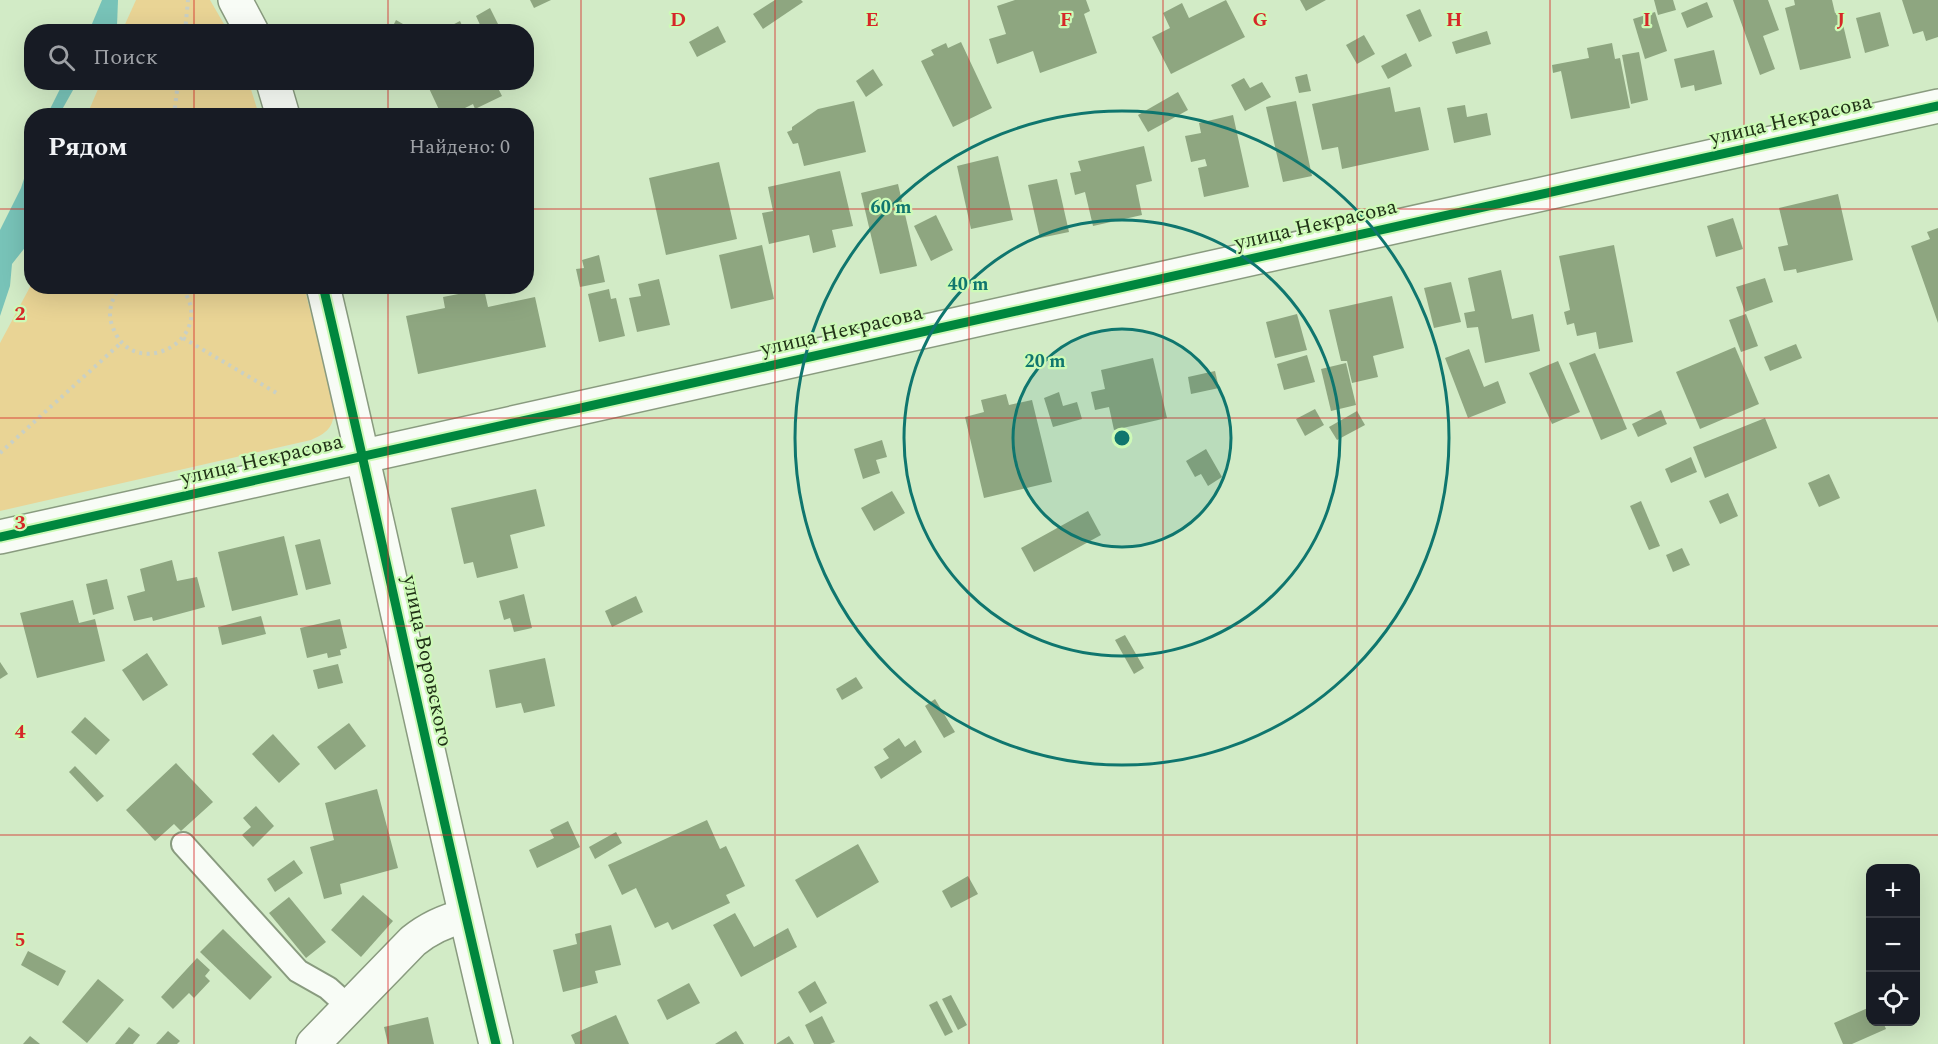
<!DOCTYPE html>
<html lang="ru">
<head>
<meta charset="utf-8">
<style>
  :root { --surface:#171b24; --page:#20242c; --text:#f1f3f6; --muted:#9ea1a6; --line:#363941 }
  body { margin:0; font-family:Spectral,serif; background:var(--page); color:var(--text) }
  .controls { position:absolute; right:18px; bottom:18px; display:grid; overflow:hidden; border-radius:12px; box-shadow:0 6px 24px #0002 }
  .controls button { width:54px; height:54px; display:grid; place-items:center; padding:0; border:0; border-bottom:2px solid var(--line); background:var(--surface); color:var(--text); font:30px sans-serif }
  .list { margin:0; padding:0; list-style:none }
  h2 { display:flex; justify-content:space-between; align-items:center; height:78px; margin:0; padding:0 24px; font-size:26px }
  h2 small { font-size:20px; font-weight:400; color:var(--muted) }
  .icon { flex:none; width:33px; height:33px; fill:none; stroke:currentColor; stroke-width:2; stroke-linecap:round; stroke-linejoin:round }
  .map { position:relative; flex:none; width:1938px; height:1044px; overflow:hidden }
  .search { position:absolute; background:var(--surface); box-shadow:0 6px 24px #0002; left:24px; top:24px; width:510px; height:66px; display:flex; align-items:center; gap:15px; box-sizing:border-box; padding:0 21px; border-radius:24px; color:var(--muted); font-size:22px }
  .panel { position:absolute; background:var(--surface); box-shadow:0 6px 24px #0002; left:24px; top:108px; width:510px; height:186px; border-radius:24px }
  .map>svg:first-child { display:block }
</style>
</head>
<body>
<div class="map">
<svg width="1938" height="1044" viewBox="0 0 1938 1044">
  <rect width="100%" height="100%" fill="#d2ebc6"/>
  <g fill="#e9d495">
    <polygon points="136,0 210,0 228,31 122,31"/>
    <polygon points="101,82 249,83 259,115 87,115"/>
    <path d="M31,285L304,287L335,405C333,426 331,431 311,440L0,511V343Z"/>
  </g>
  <g fill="#78c3b8">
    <polygon points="102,0 118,0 117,26 113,31 89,31"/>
    <polygon points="63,83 77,83 59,115 47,115"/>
    <polygon points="31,157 31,240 12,264 10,286 0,316 0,230 21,188"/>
  </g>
  <g fill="#8ea680">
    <polygon points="530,0 551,0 534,8"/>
    <polygon points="775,0 801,0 803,2 763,29 753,14"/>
    <polygon points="1015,0 1086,0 1090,11 1084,14 1097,53 1040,73 1033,51 997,64 989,39 1006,34 997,6"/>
    <polygon points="1226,0 1245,37 1171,74 1152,37 1170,28 1163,13 1182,3 1189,18"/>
    <polygon points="1300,0 1326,0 1306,11"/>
    <polygon points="1654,0 1673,0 1676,10 1658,15"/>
    <polygon points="1733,0 1768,0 1779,30 1763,36 1775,69 1760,75"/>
    <polygon points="1794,0 1832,0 1835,13 1840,12 1851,58 1800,70 1785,8 1795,5"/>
    <polygon points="1902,0 1938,0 1938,37 1926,41 1923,31 1913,34"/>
    <polygon points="1707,2 1713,17 1687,28 1681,13"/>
    <polygon points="490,8 502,32 472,32 481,27 476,16"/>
    <polygon points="1420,9 1432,36 1419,42 1406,15"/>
    <polygon points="1655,12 1667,51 1645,59 1633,19"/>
    <polygon points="1880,12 1889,46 1865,53 1856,18"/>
    <polygon points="396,20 417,32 390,32"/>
    <polygon points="460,21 465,32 439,32"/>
    <polygon points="718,26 726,42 697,57 689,42"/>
    <polygon points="1487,31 1491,44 1456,54 1452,42"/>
    <polygon points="1364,35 1375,54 1357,64 1346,45"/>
    <polygon points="961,42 992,108 953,127 921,61 934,55 931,50 946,43 948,48"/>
    <polygon points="1612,43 1615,59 1620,58 1630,108 1571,119 1561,71 1553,73 1552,65 1589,58 1587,48"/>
    <polygon points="1714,50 1722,84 1695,91 1694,85 1681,88 1674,59"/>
    <polygon points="1639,52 1648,100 1631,104 1622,55"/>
    <polygon points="1406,53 1412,66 1388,79 1381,66"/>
    <polygon points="873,69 883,85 866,97 856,81"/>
    <polygon points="1307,74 1311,91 1299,93 1295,77"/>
    <polygon points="1244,78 1250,88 1262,82 1271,97 1245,111 1231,85"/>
    <polygon points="426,82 495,82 502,96 475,109 473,104 449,116 442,116"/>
    <polygon points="1390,87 1395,112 1420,107 1429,150 1342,169 1338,147 1322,150 1312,104"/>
    <polygon points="1178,92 1188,110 1148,132 1138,115"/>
    <polygon points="854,101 866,152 804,166 798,143 793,144 787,132 792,130 792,127 818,109"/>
    <polygon points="1296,101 1312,176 1283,182 1266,107"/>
    <polygon points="1465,105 1467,117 1487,113 1491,135 1454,143 1447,108"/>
    <polygon points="418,110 419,116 399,116 399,114"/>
    <polygon points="1233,115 1249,187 1204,197 1198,168 1207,166 1205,159 1191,162 1185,136 1201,133 1199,123"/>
    <polygon points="1144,146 1152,181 1136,185 1142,215 1093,226 1085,192 1075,195 1070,173 1081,171 1078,161"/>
    <polygon points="998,156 1013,220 971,229 957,166"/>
    <polygon points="719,162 737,239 666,255 649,178"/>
    <polygon points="840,171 853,226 832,230 836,247 813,253 809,235 769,244 762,213 773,211 768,187"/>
    <polygon points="1057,179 1069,232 1040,238 1028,185"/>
    <polygon points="898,184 917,266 880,274 861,193"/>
    <polygon points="1838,194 1853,260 1797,273 1796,269 1784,271 1778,247 1788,245 1779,208"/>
    <polygon points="936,215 953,250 931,261 914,226"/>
    <polygon points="1733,218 1743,249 1716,257 1707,226"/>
    <polygon points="1938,228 1938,323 1911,246 1930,239 1927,232"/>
    <polygon points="762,245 774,299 731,309 719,255"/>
    <polygon points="1614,245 1633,342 1599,349 1596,332 1577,336 1574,323 1567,325 1564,312 1570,310 1559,256"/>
    <polygon points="599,255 605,282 580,287 576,269 584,268 582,260"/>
    <polygon points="1501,270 1512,319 1533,314 1540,351 1485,363 1478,327 1467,328 1464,313 1475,311 1468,278"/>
    <polygon points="1765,278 1773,302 1745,312 1736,287"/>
    <polygon points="659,279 670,325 637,332 629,298 641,296 638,284"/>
    <polygon points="1451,282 1461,322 1434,328 1424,288"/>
    <polygon points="484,289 488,307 535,297 546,347 418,374 406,316 445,308 443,297"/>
    <polygon points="609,289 611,299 616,298 625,336 599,342 588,294"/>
    <polygon points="1392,296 1404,348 1373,356 1378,377 1352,383 1347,361 1341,361 1329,310"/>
    <polygon points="1297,314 1307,350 1275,358 1266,322"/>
    <polygon points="1746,314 1758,346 1741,352 1729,320"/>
    <polygon points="1796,344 1802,358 1770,371 1764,357"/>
    <polygon points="1735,347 1759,404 1700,429 1676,372"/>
    <polygon points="1469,349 1484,387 1498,381 1506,403 1468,418 1445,358"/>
    <polygon points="1595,353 1627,429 1601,440 1569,363"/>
    <polygon points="1307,355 1315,382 1284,390 1277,364"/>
    <polygon points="1153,358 1167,418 1114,430 1109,407 1095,410 1091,392 1105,389 1101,370"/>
    <polygon points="1558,361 1580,412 1552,424 1529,373"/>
    <polygon points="1346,363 1356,405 1331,411 1321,369"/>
    <polygon points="1215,371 1219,388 1191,394 1188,377"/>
    <polygon points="1059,392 1063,406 1077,402 1082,419 1053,427 1044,398"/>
    <polygon points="1006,394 1009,405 1032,400 1052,482 984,498 965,417 984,412 981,400"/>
    <polygon points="1315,409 1324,425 1305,436 1296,419"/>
    <polygon points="1661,410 1667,424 1638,437 1632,424"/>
    <polygon points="1357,411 1365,425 1337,440 1329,427"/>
    <polygon points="1765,418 1777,448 1705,478 1693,447"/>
    <polygon points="882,440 887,457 876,460 880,473 863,479 854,449"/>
    <polygon points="1206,449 1222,477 1208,486 1201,474 1195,477 1186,461"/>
    <polygon points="1691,457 1697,472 1671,483 1665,469"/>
    <polygon points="1829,474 1840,498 1819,507 1808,483"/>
    <polygon points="536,489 545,526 510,535 518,568 477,578 473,562 464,564 451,508"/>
    <polygon points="892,491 905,513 874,531 861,508"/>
    <polygon points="1728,493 1738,516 1720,524 1709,501"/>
    <polygon points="1641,501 1660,546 1649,550 1630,506"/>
    <polygon points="1088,511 1101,535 1034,572 1021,548"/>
    <polygon points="284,536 298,595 232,611 218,552"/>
    <polygon points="320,539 331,584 306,590 295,545"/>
    <polygon points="1682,548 1690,565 1673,572 1666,555"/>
    <polygon points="172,560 177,581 197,577 205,607 153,621 152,617 134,621 127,596 145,591 140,569"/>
    <polygon points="107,579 114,609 93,615 86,584"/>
    <polygon points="524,594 532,628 514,632 510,618 504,620 499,601"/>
    <polygon points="636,596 643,612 612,627 605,611"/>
    <polygon points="73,600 79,623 95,619 105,661 37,678 20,613"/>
    <polygon points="261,616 266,634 222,645 218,627"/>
    <polygon points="340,619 347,648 340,650 341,655 328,658 327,653 307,658 300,628"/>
    <polygon points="1125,635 1144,668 1134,674 1115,640"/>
    <polygon points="147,653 168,685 143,701 122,670"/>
    <polygon points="545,658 555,706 524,713 521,703 496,708 489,670"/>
    <polygon points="0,662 8,674 0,679"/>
    <polygon points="338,664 343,683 318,689 313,670"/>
    <polygon points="856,677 863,688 842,700 836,689"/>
    <polygon points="935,699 955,732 944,738 925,706"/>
    <polygon points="85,717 110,740 96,755 71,732"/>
    <polygon points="349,723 366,746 335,770 317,747"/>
    <polygon points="273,734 300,764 279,783 252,754"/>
    <polygon points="899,738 905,747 915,740 922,752 881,779 874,767 889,758 883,749"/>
    <polygon points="176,763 213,802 181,831 174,824 155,841 126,810"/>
    <polygon points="75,766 104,796 97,802 69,772"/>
    <polygon points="377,789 398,868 340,884 342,894 324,899 310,847 334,840 325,803"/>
    <polygon points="256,806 274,826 253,847 242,835 251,827 243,818"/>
    <polygon points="707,820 720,849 726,846 745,886 726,895 730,903 672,930 668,922 655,928 636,888 622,895 608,865"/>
    <polygon points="568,821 580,847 537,868 529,850 554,838 550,830"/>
    <polygon points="616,832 622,843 595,859 589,847"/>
    <polygon points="858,844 879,882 817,918 795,880"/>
    <polygon points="294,860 303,873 275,892 267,879"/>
    <polygon points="968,876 978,894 951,908 942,891"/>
    <polygon points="363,895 393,921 361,957 331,930"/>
    <polygon points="289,897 326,942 306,958 269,913"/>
    <polygon points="735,913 754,947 788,928 797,947 741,977 713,925"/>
    <polygon points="611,925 621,965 595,971 598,983 563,992 553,950 577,944 575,934"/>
    <polygon points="223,929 272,977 250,1000 200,952"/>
    <polygon points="28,951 66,971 58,986 21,965"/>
    <polygon points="197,958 210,970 205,976 210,981 194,998 189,993 173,1009 161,997"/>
    <polygon points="98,979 124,1000 87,1043 62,1022"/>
    <polygon points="815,981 827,1003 810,1013 798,992"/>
    <polygon points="689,983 700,1003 667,1020 657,1000"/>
    <polygon points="951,995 967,1025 958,1030 942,999"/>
    <polygon points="937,1001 953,1032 945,1036 929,1005"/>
    <polygon points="1870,1007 1870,1022 1883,1022 1886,1029 1852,1044 1843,1044 1834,1023"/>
    <polygon points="616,1015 629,1044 575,1044 571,1035"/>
    <polygon points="822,1016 835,1042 830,1044 814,1044 805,1025"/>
    <polygon points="428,1017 434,1044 388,1044 384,1027"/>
    <polygon points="129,1027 140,1035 133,1044 115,1044"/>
    <polygon points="168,1031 180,1041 177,1044 156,1044"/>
    <polygon points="736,1031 744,1044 715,1044"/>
    <polygon points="30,1036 40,1044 23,1044"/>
    <polygon points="789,1036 794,1044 776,1044"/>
  </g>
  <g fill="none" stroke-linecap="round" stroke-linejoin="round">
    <g stroke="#899b7f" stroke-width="26">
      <polyline id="lane" points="183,844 298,971 328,988 349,1007"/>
    </g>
    <g stroke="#899b7f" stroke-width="36">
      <path id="street" d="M313,1044L413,941C429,928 444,921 465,916"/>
    </g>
    <g stroke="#899b7f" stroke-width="36">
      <g id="secondary">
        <polyline points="235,0 252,32"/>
        <polyline points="273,82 283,116"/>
        <path d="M323,286C383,539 435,792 496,1044"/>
        <polyline points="0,537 1938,106"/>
      </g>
    </g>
    <g stroke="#c9d0c5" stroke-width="4" stroke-dasharray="3 4.5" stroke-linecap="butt">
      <polyline points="185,32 188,0"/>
      <polyline points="174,116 178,82"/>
      <path d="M121,286C112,297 107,312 112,325C132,387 223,337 180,286"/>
      <polyline points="183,338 280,395"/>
      <polyline points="0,453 122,342"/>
    </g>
    <use href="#lane" stroke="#f8fcf6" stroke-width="22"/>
    <use href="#street" stroke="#f8fcf6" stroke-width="33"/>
    <use href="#secondary" stroke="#f8fcf6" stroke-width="33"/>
    <g stroke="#cdfab7" stroke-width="13">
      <g id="cycleway">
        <path d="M323,286C383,539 435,792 496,1044"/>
        <polyline points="0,537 1938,106"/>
      </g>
    </g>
    <use href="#cycleway" stroke="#00873e" stroke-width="9"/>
  </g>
  <path fill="none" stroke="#d62828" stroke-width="1.5" stroke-opacity="0.55" d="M194,0V32M388,0V32M581,0V1044M775,0V1044M969,0V1044M1163,0V1044M1357,0V1044M1550,0V1044M1744,0V1044M194,82V116M388,82V116M0,209H32M526,209H1938M194,286V1044M388,286V1044M0,418H1938M0,626H1938M0,835H1938"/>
  <circle cx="1122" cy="438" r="109" fill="#0f766e" fill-opacity=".12"/>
  <g fill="none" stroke="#0f766e" stroke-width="3">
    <circle cx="1122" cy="438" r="109"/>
    <circle cx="1122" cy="438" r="218"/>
    <circle cx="1122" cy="438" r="327"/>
  </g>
  <g text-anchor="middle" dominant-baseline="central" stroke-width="4.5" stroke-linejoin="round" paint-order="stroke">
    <g font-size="21" fill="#203117" stroke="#cdfab7">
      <text transform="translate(1791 120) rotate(-13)">улица Некрасова</text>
      <text transform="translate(1316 225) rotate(-13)">улица Некрасова</text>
      <text transform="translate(842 331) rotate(-13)">улица Некрасова</text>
      <text transform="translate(262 460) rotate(-13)">улица Некрасова</text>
      <text transform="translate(427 661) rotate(78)">улица Воровского</text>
    </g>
  </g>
  <g font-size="20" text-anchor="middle" font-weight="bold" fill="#d62828" stroke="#cdfab7" stroke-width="4.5" stroke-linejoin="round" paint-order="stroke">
    <text x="678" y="26">D</text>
    <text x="872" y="26">E</text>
    <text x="1066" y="26">F</text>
    <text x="1260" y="26">G</text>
    <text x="1454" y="26">H</text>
    <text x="1647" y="26">I</text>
    <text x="1841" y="26">J</text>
    <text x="20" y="320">2</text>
    <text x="20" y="529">3</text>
    <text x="20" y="738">4</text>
    <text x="20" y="946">5</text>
  </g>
  <circle cx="1122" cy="438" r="9" fill="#0f766e" stroke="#cdfab7" stroke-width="3"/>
  <g font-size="18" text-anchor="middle" font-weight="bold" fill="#0f766e" stroke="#cdfab7" stroke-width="4.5" stroke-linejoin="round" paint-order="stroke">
    <text x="891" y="213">60 m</text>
    <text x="968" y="290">40 m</text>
    <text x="1045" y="367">20 m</text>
  </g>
</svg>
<div class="controls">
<button>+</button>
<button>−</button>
<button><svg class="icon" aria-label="locate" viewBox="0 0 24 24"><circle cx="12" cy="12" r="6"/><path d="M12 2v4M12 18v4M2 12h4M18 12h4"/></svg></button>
</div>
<div class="search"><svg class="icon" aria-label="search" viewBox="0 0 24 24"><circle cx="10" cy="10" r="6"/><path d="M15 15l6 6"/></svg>Поиск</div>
<section class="panel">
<h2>Рядом<small>Найдено: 0</small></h2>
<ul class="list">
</ul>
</section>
</div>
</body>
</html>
